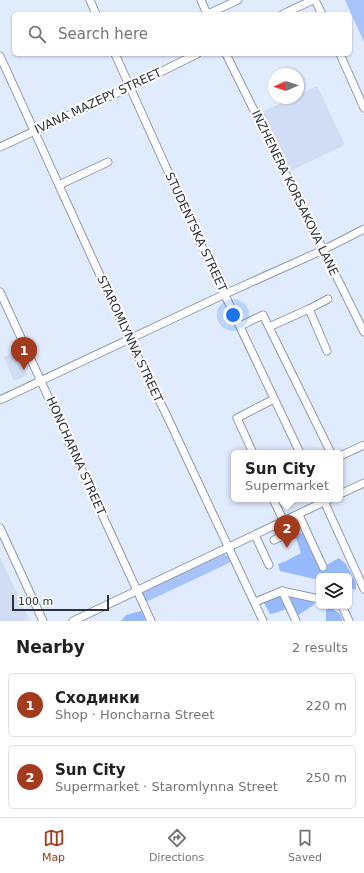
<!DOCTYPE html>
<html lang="en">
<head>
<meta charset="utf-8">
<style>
  :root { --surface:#fff; --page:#f2f2f2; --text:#202124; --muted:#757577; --line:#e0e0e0; --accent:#a23a1d }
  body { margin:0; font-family:"DejaVu Sans",sans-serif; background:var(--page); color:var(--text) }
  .controls { position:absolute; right:12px; bottom:12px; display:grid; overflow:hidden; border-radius:6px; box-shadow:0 1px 3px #0004 }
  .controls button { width:36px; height:36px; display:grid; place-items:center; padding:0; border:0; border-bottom:1px solid var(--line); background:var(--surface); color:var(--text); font:20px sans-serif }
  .compass { position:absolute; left:268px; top:68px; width:36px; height:36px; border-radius:50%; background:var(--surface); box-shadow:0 1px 3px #0004; rotate:267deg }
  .scale { position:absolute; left:12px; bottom:10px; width:97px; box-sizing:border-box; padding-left:4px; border:2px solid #2d313b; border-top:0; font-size:11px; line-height:14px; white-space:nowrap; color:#2d313b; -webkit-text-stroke:3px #fff; paint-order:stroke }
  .you { position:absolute; left:233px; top:315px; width:14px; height:14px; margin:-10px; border:3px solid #fff; border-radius:50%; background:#1a73e8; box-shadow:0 0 0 6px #1a73e833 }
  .badge { display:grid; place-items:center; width:26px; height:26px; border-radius:50%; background:var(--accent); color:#fff; font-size:13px; font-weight:700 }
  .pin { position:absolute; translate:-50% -33px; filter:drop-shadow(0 1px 2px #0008) }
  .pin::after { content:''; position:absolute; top:21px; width:14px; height:12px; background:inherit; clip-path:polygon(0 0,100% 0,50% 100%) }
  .popup { position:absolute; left:231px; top:450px; width:112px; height:52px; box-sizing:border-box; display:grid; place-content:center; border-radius:6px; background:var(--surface); filter:drop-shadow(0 1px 3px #0005); font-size:13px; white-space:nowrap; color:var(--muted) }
  .popup b { font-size:15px; color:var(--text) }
  .popup::after { content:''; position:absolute; left:50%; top:100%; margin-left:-8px; border:8px solid transparent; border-top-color:var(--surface) }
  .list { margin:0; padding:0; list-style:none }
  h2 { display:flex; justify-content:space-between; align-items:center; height:52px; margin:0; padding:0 16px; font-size:17px }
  h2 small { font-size:13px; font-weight:400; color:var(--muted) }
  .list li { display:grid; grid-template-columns:26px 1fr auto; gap:12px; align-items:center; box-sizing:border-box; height:64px; margin:0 8px 8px; padding:0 8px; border:1px solid var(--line); border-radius:6px }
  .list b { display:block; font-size:15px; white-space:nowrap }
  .list p { margin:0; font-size:13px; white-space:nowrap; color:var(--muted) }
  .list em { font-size:13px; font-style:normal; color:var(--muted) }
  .icon { flex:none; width:22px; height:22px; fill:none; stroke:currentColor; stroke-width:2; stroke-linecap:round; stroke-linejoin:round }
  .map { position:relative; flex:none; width:364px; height:621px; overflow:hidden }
  .search { position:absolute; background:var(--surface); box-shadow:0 1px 3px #0004; left:12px; right:12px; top:12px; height:44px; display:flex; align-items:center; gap:10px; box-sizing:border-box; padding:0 14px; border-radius:6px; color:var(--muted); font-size:15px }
  .sheet { height:196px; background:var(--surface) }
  nav { display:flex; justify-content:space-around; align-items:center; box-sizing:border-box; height:56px; border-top:1px solid var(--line); background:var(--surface); font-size:11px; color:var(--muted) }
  nav a { display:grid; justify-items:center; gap:2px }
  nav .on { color:var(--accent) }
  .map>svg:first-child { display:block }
</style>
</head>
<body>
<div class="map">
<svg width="364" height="621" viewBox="0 0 364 621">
  <rect width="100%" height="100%" fill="#e1ebfe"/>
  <g fill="#d0ddf4">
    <polygon points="317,86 345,145 290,171 262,112 291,98 298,98 298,95"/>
    <polygon points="16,351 27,375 14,381 4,357"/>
    <polygon points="0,557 30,621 0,621"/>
  </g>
  <g fill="#a8c3f9">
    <polygon points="345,0 364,0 364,42"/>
    <path d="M223,554C228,555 229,558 231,562L146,602L143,595V593L145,591Z"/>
  </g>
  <g fill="#97bafe">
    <polygon points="300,533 306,533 323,567 339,558 346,564 356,583 356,590 349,588 349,576 319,576 319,580 280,571 278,564 286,561 301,553 296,538"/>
    <path d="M280,594L289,608C282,610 277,613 270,614L263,601Z"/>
    <polygon points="293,595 311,601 315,604 297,616 288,599"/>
    <polygon points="331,607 340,614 343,621 326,621 326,610"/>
    <polygon points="141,611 146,620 145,621 121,621 126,615"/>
  </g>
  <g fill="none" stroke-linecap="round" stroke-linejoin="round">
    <g stroke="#8d98ae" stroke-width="9">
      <g id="minor">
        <polyline points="90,0 96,14"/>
        <polyline points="201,0 207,14"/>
        <polyline points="315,0 322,14"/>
        <polyline points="208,14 238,0"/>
        <polyline points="283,14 313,0"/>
        <polyline points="115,54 203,249 300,453"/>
        <polyline points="226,54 364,332"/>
        <polyline points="340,54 364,108"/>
        <polyline points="0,56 129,339 166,414 263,621"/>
        <polyline points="0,147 130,87 197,54"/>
        <polyline points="59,185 108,162"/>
        <polyline points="0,292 151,621"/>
        <polyline points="309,309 328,299"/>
        <polyline points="240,326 263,315 331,453"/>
        <polyline points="269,327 309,309 327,351"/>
        <polyline points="0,400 225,294 323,250 364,229"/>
        <polyline points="253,453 237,418 274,399"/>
        <polyline points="340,456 364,445"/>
        <polyline points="340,494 364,483"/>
        <polyline points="273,499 284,522"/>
        <polyline points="323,499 364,589"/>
        <polyline points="299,515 323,567"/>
        <polyline points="0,528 43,621"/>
        <polyline points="255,535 269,565"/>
        <polyline points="274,540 294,531 299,515"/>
        <polyline points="282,591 296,621"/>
        <polyline points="255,602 282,591 319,599"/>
        <polyline points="342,606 349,621"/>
        <polyline points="73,621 330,499"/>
      </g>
    </g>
    <use href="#minor" stroke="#fff" stroke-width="7"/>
  </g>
  <g text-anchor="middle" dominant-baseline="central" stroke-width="4" stroke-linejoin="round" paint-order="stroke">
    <g font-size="12" fill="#2d313b" stroke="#fff">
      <text transform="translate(98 101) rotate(-25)">IVANA MAZEPY STREET</text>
      <text transform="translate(295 193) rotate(64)">INZHENERA KORSAKOVA LANE</text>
      <text transform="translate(196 232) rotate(65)">STUDENTSKA STREET</text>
      <text transform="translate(130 339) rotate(65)">STAROMLYNNA STREET</text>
      <text transform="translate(76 456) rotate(66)">HONCHARNA STREET</text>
    </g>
  </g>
</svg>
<div class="controls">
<button><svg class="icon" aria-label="layers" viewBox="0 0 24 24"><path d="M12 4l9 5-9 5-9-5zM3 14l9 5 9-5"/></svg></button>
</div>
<svg class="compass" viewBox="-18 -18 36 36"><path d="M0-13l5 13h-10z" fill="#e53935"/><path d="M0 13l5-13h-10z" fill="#757577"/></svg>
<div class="scale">100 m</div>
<div class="you"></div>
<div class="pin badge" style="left:24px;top:370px">1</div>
<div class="pin badge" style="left:287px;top:548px">2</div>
<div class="popup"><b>Sun City</b>Supermarket</div>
<div class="search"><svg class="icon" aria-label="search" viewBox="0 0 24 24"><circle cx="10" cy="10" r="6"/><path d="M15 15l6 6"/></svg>Search here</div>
</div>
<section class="sheet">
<h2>Nearby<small>2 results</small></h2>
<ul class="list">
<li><span class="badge">1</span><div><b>Сходинки</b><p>Shop · Honcharna Street</p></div><em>220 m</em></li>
<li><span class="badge">2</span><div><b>Sun City</b><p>Supermarket · Staromlynna Street</p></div><em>250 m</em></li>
</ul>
</section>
<nav>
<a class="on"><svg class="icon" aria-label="map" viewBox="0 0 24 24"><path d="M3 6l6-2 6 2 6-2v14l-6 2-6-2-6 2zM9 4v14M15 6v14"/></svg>Map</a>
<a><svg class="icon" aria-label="directions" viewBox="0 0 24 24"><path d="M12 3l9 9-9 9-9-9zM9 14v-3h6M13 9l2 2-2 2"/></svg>Directions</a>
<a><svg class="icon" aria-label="saved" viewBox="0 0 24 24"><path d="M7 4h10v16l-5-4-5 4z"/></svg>Saved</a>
</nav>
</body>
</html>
